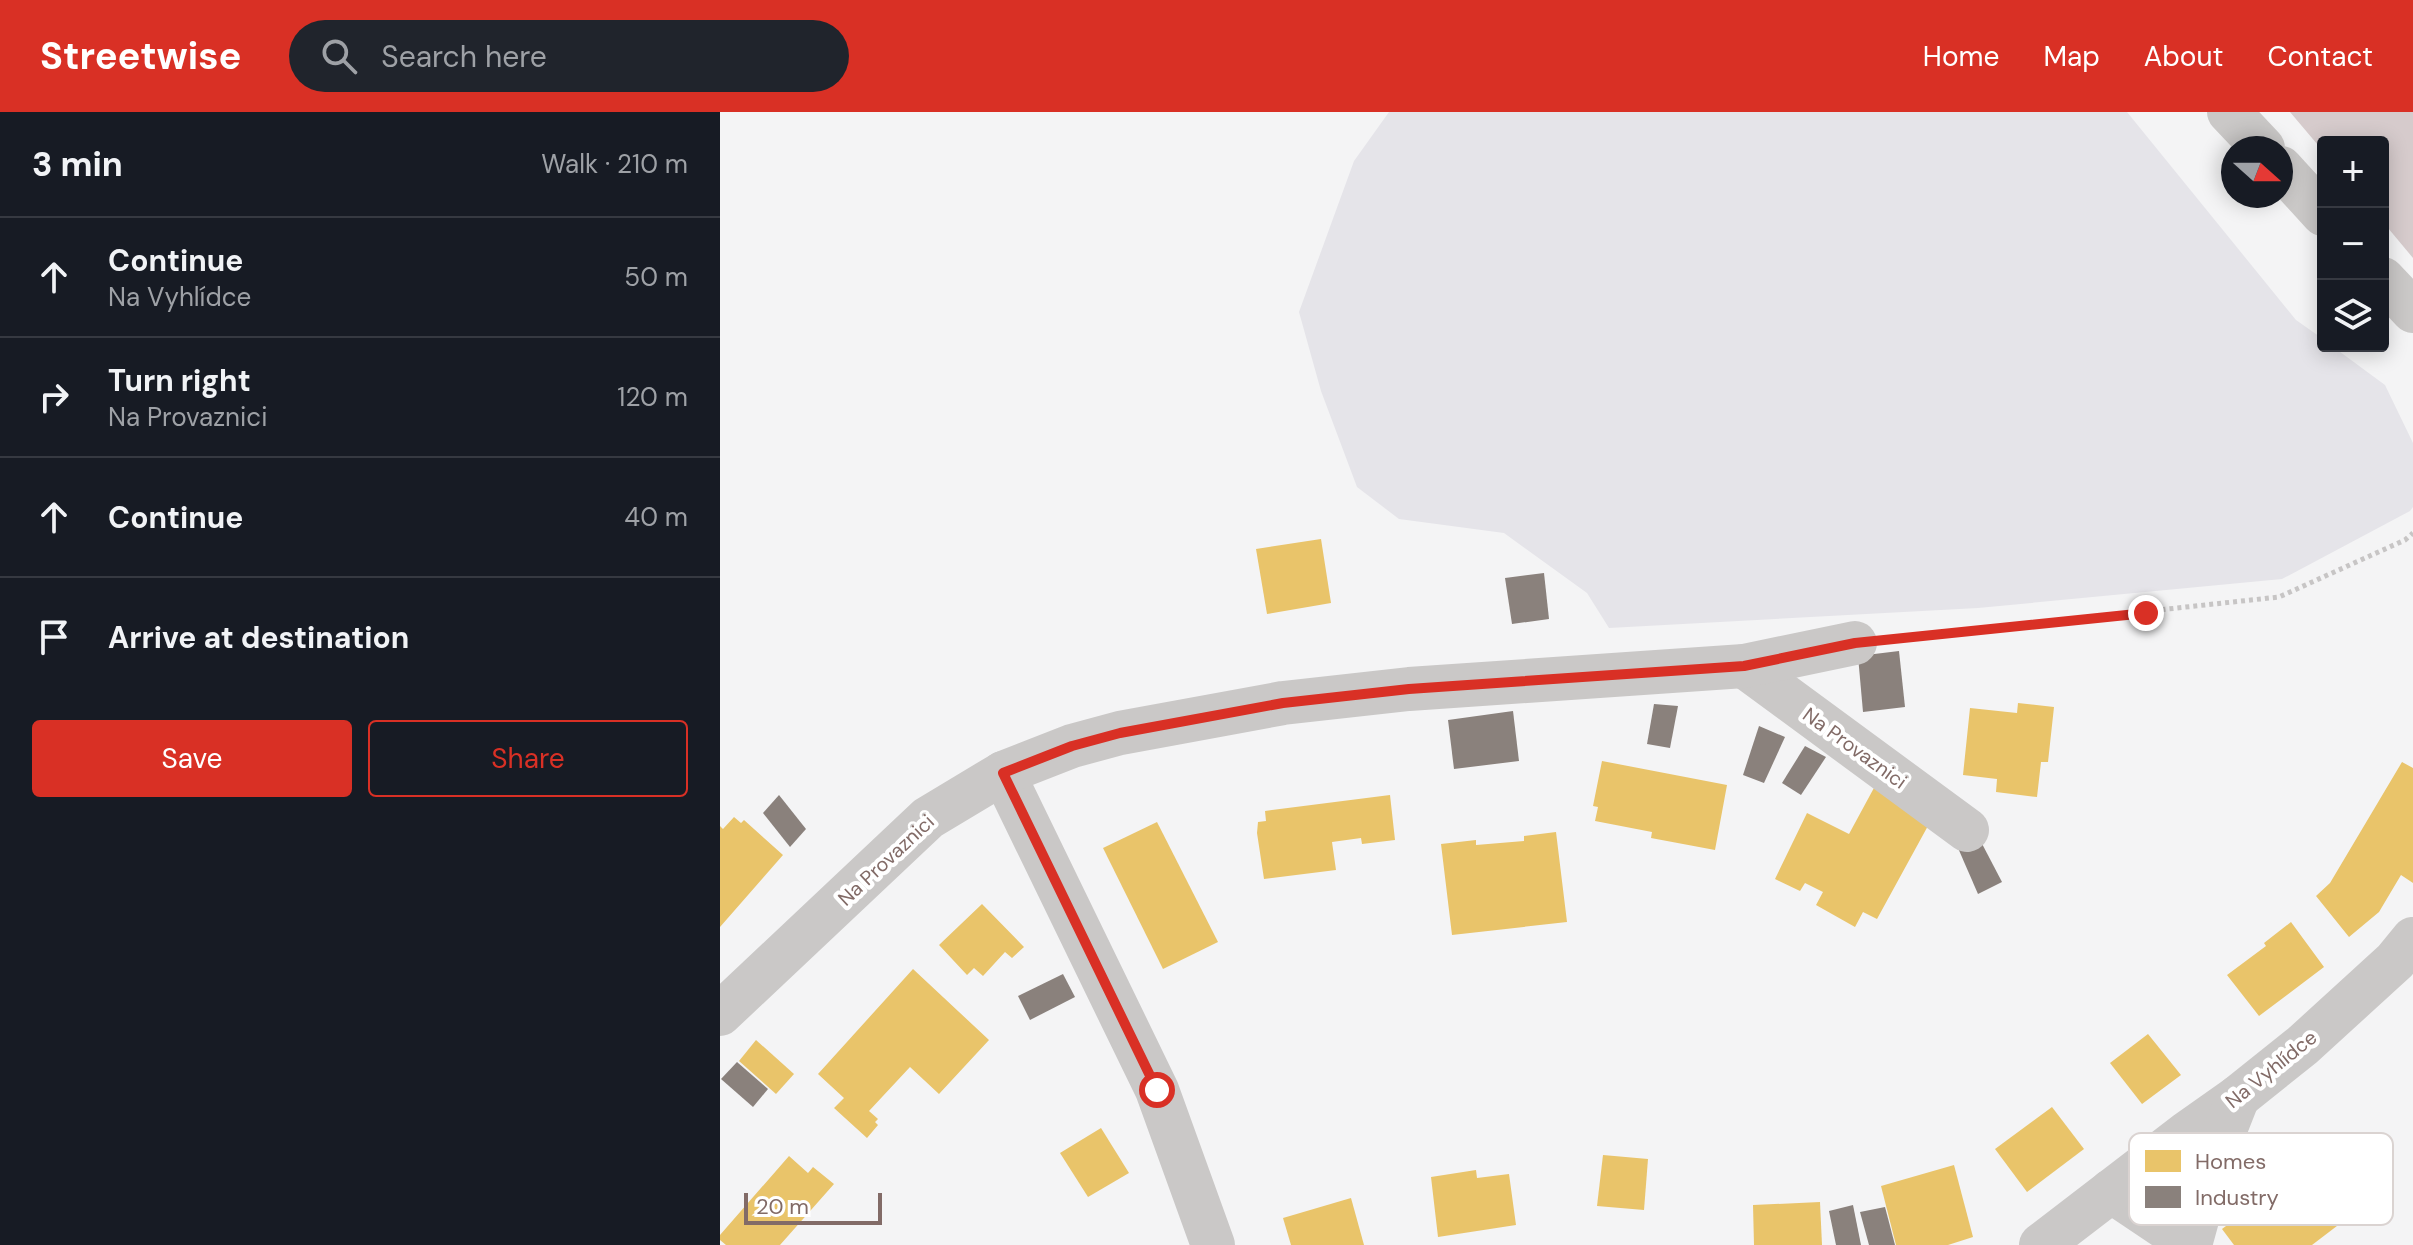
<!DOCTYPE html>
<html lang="en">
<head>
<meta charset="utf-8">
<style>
  :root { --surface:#171b24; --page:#20242c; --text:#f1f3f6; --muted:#9ea1a6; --line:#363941; --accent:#d93025 }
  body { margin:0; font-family:"DM Sans",sans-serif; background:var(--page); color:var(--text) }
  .controls { position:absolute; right:24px; top:24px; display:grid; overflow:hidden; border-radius:8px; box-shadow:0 4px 20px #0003 }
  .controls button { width:72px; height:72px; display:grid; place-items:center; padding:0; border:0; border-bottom:2px solid var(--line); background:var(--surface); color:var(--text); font:40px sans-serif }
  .compass { position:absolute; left:1501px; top:24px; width:72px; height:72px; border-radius:50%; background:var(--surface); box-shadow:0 4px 20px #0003; rotate:111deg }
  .scale { position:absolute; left:24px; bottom:20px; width:138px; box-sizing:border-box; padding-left:8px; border:4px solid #826b67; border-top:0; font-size:22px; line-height:28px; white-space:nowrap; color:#826b67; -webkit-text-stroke:6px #fff; paint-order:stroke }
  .stop { position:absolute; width:24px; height:24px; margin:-18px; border:6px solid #d93025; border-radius:50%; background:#fff }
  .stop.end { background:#d93025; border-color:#fff; box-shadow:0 2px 8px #0008 }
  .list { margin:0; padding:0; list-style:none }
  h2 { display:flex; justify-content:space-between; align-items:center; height:104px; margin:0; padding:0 32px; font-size:34px }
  h2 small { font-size:26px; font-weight:400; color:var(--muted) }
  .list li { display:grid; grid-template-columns:52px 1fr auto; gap:24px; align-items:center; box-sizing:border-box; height:120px; padding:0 32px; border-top:2px solid var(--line) }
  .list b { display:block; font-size:30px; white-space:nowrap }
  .list p { margin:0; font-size:26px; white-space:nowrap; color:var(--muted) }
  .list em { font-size:26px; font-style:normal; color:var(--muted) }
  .actions { display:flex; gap:16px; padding:24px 32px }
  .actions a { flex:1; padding:18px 0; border:2px solid var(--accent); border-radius:8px; text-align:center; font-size:28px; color:var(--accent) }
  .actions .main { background:var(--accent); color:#fff }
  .icon { flex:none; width:44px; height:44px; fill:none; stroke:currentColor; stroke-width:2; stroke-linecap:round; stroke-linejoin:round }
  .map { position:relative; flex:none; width:1693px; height:1133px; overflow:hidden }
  header { display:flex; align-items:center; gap:48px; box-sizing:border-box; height:112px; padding:0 40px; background:var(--accent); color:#fff }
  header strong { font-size:38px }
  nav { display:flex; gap:44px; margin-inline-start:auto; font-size:28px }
  .search { width:560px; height:72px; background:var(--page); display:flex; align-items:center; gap:20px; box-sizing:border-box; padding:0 28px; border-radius:44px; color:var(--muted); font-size:30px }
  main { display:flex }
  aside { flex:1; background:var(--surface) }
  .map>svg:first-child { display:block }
</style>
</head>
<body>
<header>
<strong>Streetwise</strong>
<div class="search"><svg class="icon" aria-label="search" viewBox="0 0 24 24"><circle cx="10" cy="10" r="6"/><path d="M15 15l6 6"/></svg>Search here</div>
<nav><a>Home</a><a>Map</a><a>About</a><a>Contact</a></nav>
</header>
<main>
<aside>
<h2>3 min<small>Walk · 210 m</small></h2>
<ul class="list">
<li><svg class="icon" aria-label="ahead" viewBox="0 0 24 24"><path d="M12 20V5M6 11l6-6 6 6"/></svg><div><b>Continue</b><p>Na Vyhlídce</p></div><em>50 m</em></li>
<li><svg class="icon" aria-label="right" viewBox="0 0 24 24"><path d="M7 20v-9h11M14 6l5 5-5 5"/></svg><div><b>Turn right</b><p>Na Provaznici</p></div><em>120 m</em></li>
<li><svg class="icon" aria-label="ahead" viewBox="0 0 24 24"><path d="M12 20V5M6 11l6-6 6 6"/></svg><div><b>Continue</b></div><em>40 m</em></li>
<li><svg class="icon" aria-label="arrive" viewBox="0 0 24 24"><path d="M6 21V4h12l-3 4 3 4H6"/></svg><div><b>Arrive at destination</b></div></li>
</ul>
<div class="actions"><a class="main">Save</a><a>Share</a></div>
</aside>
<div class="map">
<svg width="1693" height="1133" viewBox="0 0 1693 1133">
  <rect width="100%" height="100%" fill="#f4f4f5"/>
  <polygon fill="#e5e4e9" points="669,0 1407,0 1576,208 1603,227 1603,234 1612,234 1665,273 1693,331 1693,395 1690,399 1562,467 1258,496 889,516 867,481 784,421 679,407 637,375 601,279 579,200 634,49"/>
  <polygon fill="#d6cbcc" points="1570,0 1693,0 1693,146 1663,110 1663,30 1603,30 1603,39"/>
  <g fill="#e9c46a">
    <polygon points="601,427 611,491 547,502 536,437"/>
    <polygon points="1298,591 1334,595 1328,650 1321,650 1317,685 1276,680 1277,667 1243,663 1250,596 1297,601"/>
    <polygon points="882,649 1007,673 995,738 931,726 932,720 875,709 878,695 873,694"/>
    <polygon points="1682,650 1693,656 1693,771 1681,763 1659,800 1629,825 1596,784 1610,771"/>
    <polygon points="1155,674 1209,712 1157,807 1143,800 1135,815 1096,793 1103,780 1085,771 1080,779 1055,767 1087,701 1129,722"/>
    <polygon points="670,683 675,728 642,732 641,726 612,730 616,758 544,767 537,721 538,710 546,709 545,699"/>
    <polygon points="14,705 21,711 24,708 63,743 0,815 0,714 3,717"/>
    <polygon points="437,710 498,830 443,857 383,736"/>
    <polygon points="836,720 847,810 732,823 721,732 756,728 756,733 804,729 804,724"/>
    <polygon points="262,792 304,835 292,846 285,840 263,864 254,856 247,863 219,833"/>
    <polygon points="1571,810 1604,855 1539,904 1507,863 1546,834 1544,831"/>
    <polygon points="193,857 269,928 219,982 190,955 149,999 158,1007 155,1010 158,1013 147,1026 114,996 124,986 98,962"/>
    <polygon points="1428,922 1461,963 1422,992 1390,951"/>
    <polygon points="36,928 74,962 56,982 19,949"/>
    <polygon points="1332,995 1364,1037 1307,1080 1275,1037"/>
    <polygon points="381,1016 409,1061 368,1085 340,1041"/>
    <polygon points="883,1043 928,1047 924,1098 877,1094"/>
    <polygon points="69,1044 88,1061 93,1055 114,1072 60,1133 6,1133 0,1128 0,1123"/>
    <polygon points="1595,1047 1634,1101 1592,1133 1514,1133 1502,1117"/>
    <polygon points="1234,1053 1253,1125 1228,1133 1176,1133 1161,1074"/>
    <polygon points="756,1058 757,1066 789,1062 796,1113 718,1125 711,1065"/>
    <polygon points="631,1086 644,1133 571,1133 563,1106"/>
    <polygon points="1100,1090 1102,1133 1034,1133 1033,1093"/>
  </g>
  <g fill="#8a817c">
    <polygon points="824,461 829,507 792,512 785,466"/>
    <polygon points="1179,539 1185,595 1143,600 1138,544"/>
    <polygon points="934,592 958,594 950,636 927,632"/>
    <polygon points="793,599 799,649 734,657 728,608"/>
    <polygon points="1039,614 1065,625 1044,671 1023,663"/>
    <polygon points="1085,634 1106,645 1081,683 1062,671"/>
    <polygon points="59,683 86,717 70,735 43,701"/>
    <polygon points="1259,726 1282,770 1258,782 1238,736"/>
    <polygon points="343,862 355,885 310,908 298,884"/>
    <polygon points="17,950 48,977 33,995 1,967"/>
    <polygon points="1133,1093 1141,1133 1116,1133 1109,1099"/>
    <polygon points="1165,1095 1175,1133 1149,1133 1140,1100"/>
  </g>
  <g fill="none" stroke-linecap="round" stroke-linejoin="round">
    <polyline stroke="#c7c5c5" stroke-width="5" stroke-dasharray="4 4" stroke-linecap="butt" points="1179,526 1559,485 1685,428 1693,421"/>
    <g stroke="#cac8c7" stroke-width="44">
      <polyline points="1509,0 1543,36"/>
      <polyline points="1561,56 1603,102"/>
      <polyline points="1663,167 1693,199"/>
      <polyline points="1024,554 1247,718"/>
      <polyline points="283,661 437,978 493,1133"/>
      <polyline points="0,902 208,706 283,661 352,634 400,621 563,591 689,577 1024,554 1135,531"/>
      <polyline points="1391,1079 1470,1132"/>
      <polyline points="1321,1133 1467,1021 1518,985 1583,933 1675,849 1693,827"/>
      <polyline points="1470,1133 1494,1046 1518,985"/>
    </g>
  </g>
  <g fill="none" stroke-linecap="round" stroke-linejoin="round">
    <polyline stroke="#d93025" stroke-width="10" points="437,978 283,661 352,634 400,621 563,591 689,577 1024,554 1135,531 1426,501"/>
  </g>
  <g text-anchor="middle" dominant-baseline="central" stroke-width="8" stroke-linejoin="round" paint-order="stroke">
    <g font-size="20" fill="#826b67" stroke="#fff">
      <text transform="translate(1135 636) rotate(36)">Na Provaznici</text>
      <text transform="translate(166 748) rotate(-43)">Na Provaznici</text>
      <text transform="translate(1551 957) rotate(-39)">Na Vyhlídce</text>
    </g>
  </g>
  <rect x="1409" y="1021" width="264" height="92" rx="12" fill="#fff" stroke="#dad3d1" stroke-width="2"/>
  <rect x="1425" y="1038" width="36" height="22" fill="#e9c46a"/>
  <rect x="1425" y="1074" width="36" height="22" fill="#8a817c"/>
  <g font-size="22" fill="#826b67">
    <text x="1475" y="1057">Homes</text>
    <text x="1475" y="1093">Industry</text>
  </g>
</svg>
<div class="controls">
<button>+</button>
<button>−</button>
<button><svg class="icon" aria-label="layers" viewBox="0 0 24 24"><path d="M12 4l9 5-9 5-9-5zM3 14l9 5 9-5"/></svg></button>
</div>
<svg class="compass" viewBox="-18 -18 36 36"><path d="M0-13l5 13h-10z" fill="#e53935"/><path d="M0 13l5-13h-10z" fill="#9ea1a6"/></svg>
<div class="scale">20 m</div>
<div class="stop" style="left:437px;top:978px"></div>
<div class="stop end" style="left:1426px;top:501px"></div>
</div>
</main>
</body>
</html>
